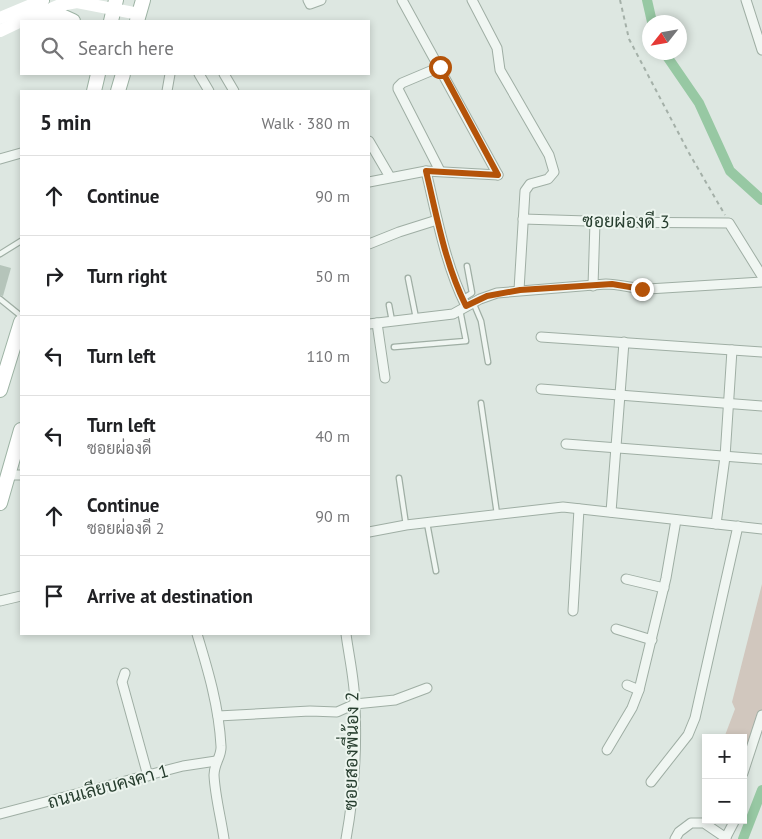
<!DOCTYPE html>
<html lang="en">
<head>
<meta charset="utf-8">
<style>
  :root { --surface:#fff; --page:#f6f6f6; --text:#202124; --muted:#757577; --line:#e0e0e0 }
  body { margin:0; font-family:"PT Sans",Sarabun,sans-serif; background:var(--page); color:var(--text) }
  .controls { position:absolute; right:15px; bottom:15px; display:grid; overflow:hidden; border-radius:0px; box-shadow:0 2px 8px #0003 }
  .controls button { width:45px; height:45px; display:grid; place-items:center; padding:0; border:0; border-bottom:1px solid var(--line); background:var(--surface); color:var(--text); font:25px sans-serif }
  .compass { position:absolute; left:642px; top:15px; width:45px; height:45px; border-radius:50%; background:var(--surface); box-shadow:0 2px 8px #0003; rotate:239deg }
  .stop { position:absolute; width:15px; height:15px; margin:-11px; border:4px solid #b45309; border-radius:50%; background:#fff }
  .stop.end { background:#b45309; border-color:#fff; box-shadow:0 1px 5px #0008 }
  .list { margin:0; padding:0; list-style:none }
  h2 { display:flex; justify-content:space-between; align-items:center; height:65px; margin:0; padding:0 20px; font-size:21px }
  h2 small { font-size:16px; font-weight:400; color:var(--muted) }
  .list li { display:grid; grid-template-columns:32px 1fr auto; gap:15px; align-items:center; box-sizing:border-box; height:80px; padding:0 20px; border-top:1px solid var(--line) }
  .list b { display:block; font-size:19px; white-space:nowrap }
  .list p { margin:0; font-size:16px; white-space:nowrap; color:var(--muted) }
  .list em { font-size:16px; font-style:normal; color:var(--muted) }
  .icon { flex:none; width:28px; height:28px; fill:none; stroke:currentColor; stroke-width:2; stroke-linecap:round; stroke-linejoin:round }
  .map { position:relative; flex:none; width:762px; height:839px; overflow:hidden }
  .search { position:absolute; background:var(--surface); box-shadow:0 2px 8px #0003; left:20px; top:20px; width:350px; height:55px; display:flex; align-items:center; gap:12px; box-sizing:border-box; padding:0 18px; border-radius:0px; color:var(--muted); font-size:19px }
  .panel { position:absolute; background:var(--surface); box-shadow:0 2px 8px #0003; left:20px; top:90px; width:350px; height:545px; border-radius:0px }
  .map>svg:first-child { display:block }
</style>
</head>
<body>
<div class="map">
<svg width="762" height="839" viewBox="0 0 762 839">
  <rect width="100%" height="100%" fill="#dde7e1"/>
  <polygon fill="#d1c7be" points="762,584 762,710 743,766 743,738 724,738 735,709 732,702"/>
  <g fill="none" stroke-linecap="round" stroke-linejoin="round">
    <g stroke="#97c8a3" stroke-width="10">
      <polyline points="647,0 652,22"/>
      <polyline points="664,52 699,103 730,171 762,200"/>
      <polyline points="743,839 762,790"/>
    </g>
  </g>
  <polygon fill="#b5c4ba" points="0,265 11,268 3,296 0,295"/>
  <g fill="none" stroke-linecap="round" stroke-linejoin="round">
    <g stroke="#9faea4" stroke-width="7">
      <g id="lane">
        <polyline points="0,254 21,241"/>
        <polyline points="408,278 416,318"/>
        <polyline points="0,299 21,316"/>
        <polyline points="462,299 472,293 467,266"/>
        <polyline points="473,302 481,321 488,362"/>
        <polyline points="389,305 392,321"/>
        <polyline points="394,347 466,341 460,310"/>
        <polyline points="481,403 497,514"/>
        <polyline points="399,478 406,525"/>
        <polyline points="427,523 436,571"/>
      </g>
    </g>
    <g stroke="#9faea4" stroke-width="11">
      <g id="street">
        <polyline points="308,0 310,4 321,0"/>
        <polyline points="402,0 498,175"/>
        <polyline points="472,0 497,48 500,70 549,155 554,172 548,179 530,184 525,191 519,290"/>
        <polyline points="746,0 762,50"/>
        <polyline points="440,67 402,83 398,87 398,89 440,171"/>
        <polyline points="199,74 209,91"/>
        <polyline points="224,74 234,91"/>
        <polyline points="167,91 170,74"/>
        <polyline points="369,141 390,177"/>
        <polyline points="0,159 21,153"/>
        <path d="M426,171C437,217 445,264 466,306"/>
        <polyline points="369,182 426,171 498,175"/>
        <polyline points="523,219 587,221 595,222 729,223 762,276"/>
        <polyline points="369,244 399,232 437,220"/>
        <polyline points="593,286 595,222"/>
        <polyline points="377,323 385,378"/>
        <path d="M369,324L453,314L480,299L497,293L606,284C620,284 633,289 648,289L762,282"/>
        <polyline points="541,337 762,352"/>
        <polyline points="541,389 762,406"/>
        <polyline points="566,444 762,459"/>
        <polyline points="8,475 21,475"/>
        <polyline points="611,512 624,342"/>
        <polyline points="716,524 725,457 732,350"/>
        <polyline points="369,532 406,525 563,507 762,529"/>
        <polyline points="626,579 664,588"/>
        <polyline points="0,601 21,596"/>
        <polyline points="573,611 579,509"/>
        <polyline points="616,629 652,640"/>
        <path d="M197,634C208,670 219,707 221,746C222,756 214,763 214,775C215,796 221,818 224,839"/>
        <path d="M346,634C349,657 355,682 355,706C357,750 354,795 346,839"/>
        <polyline points="125,673 122,682 148,776"/>
        <polyline points="627,685 639,690"/>
        <polyline points="218,716 310,711 337,712 355,704 395,700 427,688"/>
        <polyline points="607,750 632,708 639,690 666,578 676,520"/>
        <polyline points="743,773 762,715"/>
        <polyline points="651,782 688,735 695,718 738,526"/>
        <polyline points="0,814 183,766 216,761"/>
        <polyline points="675,839 679,832 691,823 704,823 726,838"/>
        <polyline points="725,839 735,820"/>
      </g>
    </g>
    <g stroke="#9db3a4" stroke-width="16">
      <g id="primary">
        <polyline points="37,2 42,0"/>
        <polyline points="41,13 62,16 73,21"/>
        <polyline points="111,21 116,0"/>
        <polyline points="137,21 143,0"/>
        <polyline points="94,91 98,74"/>
        <polyline points="118,91 123,74"/>
        <polyline points="0,390 21,322"/>
        <polyline points="0,503 21,430"/>
      </g>
    </g>
    <polyline stroke="#a4b0a8" stroke-width="2" stroke-dasharray="4 4" stroke-linecap="butt" points="620,0 629,39 689,153 725,215"/>
    <use href="#lane" stroke="#f0f6f2" stroke-width="4.5"/>
    <use href="#street" stroke="#f0f6f2" stroke-width="9"/>
    <g stroke="#fff" stroke-width="12">
      <polyline points="0,18 43,0"/>
      <polyline points="22,21 60,5 77,2 139,14"/>
      <polyline points="0,31 21,21"/>
    </g>
    <use href="#primary" stroke="#fff" stroke-width="14"/>
  </g>
  <g fill="none" stroke-linecap="round" stroke-linejoin="round">
    <path stroke="#b45309" stroke-width="6" d="M440,67L498,175L426,171C437,217 445,264 466,306L487,296L520,290L612,284L642,289"/>
  </g>
  <g text-anchor="middle" dominant-baseline="central" stroke-width="4" stroke-linejoin="round" paint-order="stroke">
    <g font-size="18" fill="#273e2f" stroke="#edf5ef">
      <text transform="translate(626 221) rotate(1)">ซอยผ่องดี 3</text>
      <text transform="translate(351 751) rotate(-89)">ซอยสองพี่น้อง 2</text>
      <text transform="translate(108 786) rotate(-15)">ถนนเลียบคงคา 1</text>
    </g>
  </g>
</svg>
<div class="controls">
<button>+</button>
<button>−</button>
</div>
<svg class="compass" viewBox="-18 -18 36 36"><path d="M0-13l5 13h-10z" fill="#e53935"/><path d="M0 13l5-13h-10z" fill="#757577"/></svg>
<div class="stop" style="left:440px;top:67px"></div>
<div class="stop end" style="left:642px;top:289px"></div>
<div class="search"><svg class="icon" aria-label="search" viewBox="0 0 24 24"><circle cx="10" cy="10" r="6"/><path d="M15 15l6 6"/></svg>Search here</div>
<section class="panel">
<h2>5 min<small>Walk · 380 m</small></h2>
<ul class="list">
<li><svg class="icon" aria-label="ahead" viewBox="0 0 24 24"><path d="M12 20V5M6 11l6-6 6 6"/></svg><div><b>Continue</b></div><em>90 m</em></li>
<li><svg class="icon" aria-label="right" viewBox="0 0 24 24"><path d="M7 20v-9h11M14 6l5 5-5 5"/></svg><div><b>Turn right</b></div><em>50 m</em></li>
<li><svg class="icon" aria-label="left" viewBox="0 0 24 24"><path d="M17 20v-9H6M10 6l-5 5 5 5"/></svg><div><b>Turn left</b></div><em>110 m</em></li>
<li><svg class="icon" aria-label="left" viewBox="0 0 24 24"><path d="M17 20v-9H6M10 6l-5 5 5 5"/></svg><div><b>Turn left</b><p>ซอยผ่องดี</p></div><em>40 m</em></li>
<li><svg class="icon" aria-label="ahead" viewBox="0 0 24 24"><path d="M12 20V5M6 11l6-6 6 6"/></svg><div><b>Continue</b><p>ซอยผ่องดี 2</p></div><em>90 m</em></li>
<li><svg class="icon" aria-label="arrive" viewBox="0 0 24 24"><path d="M6 21V4h12l-3 4 3 4H6"/></svg><div><b>Arrive at destination</b></div></li>
</ul>
</section>
</div>
</body>
</html>
